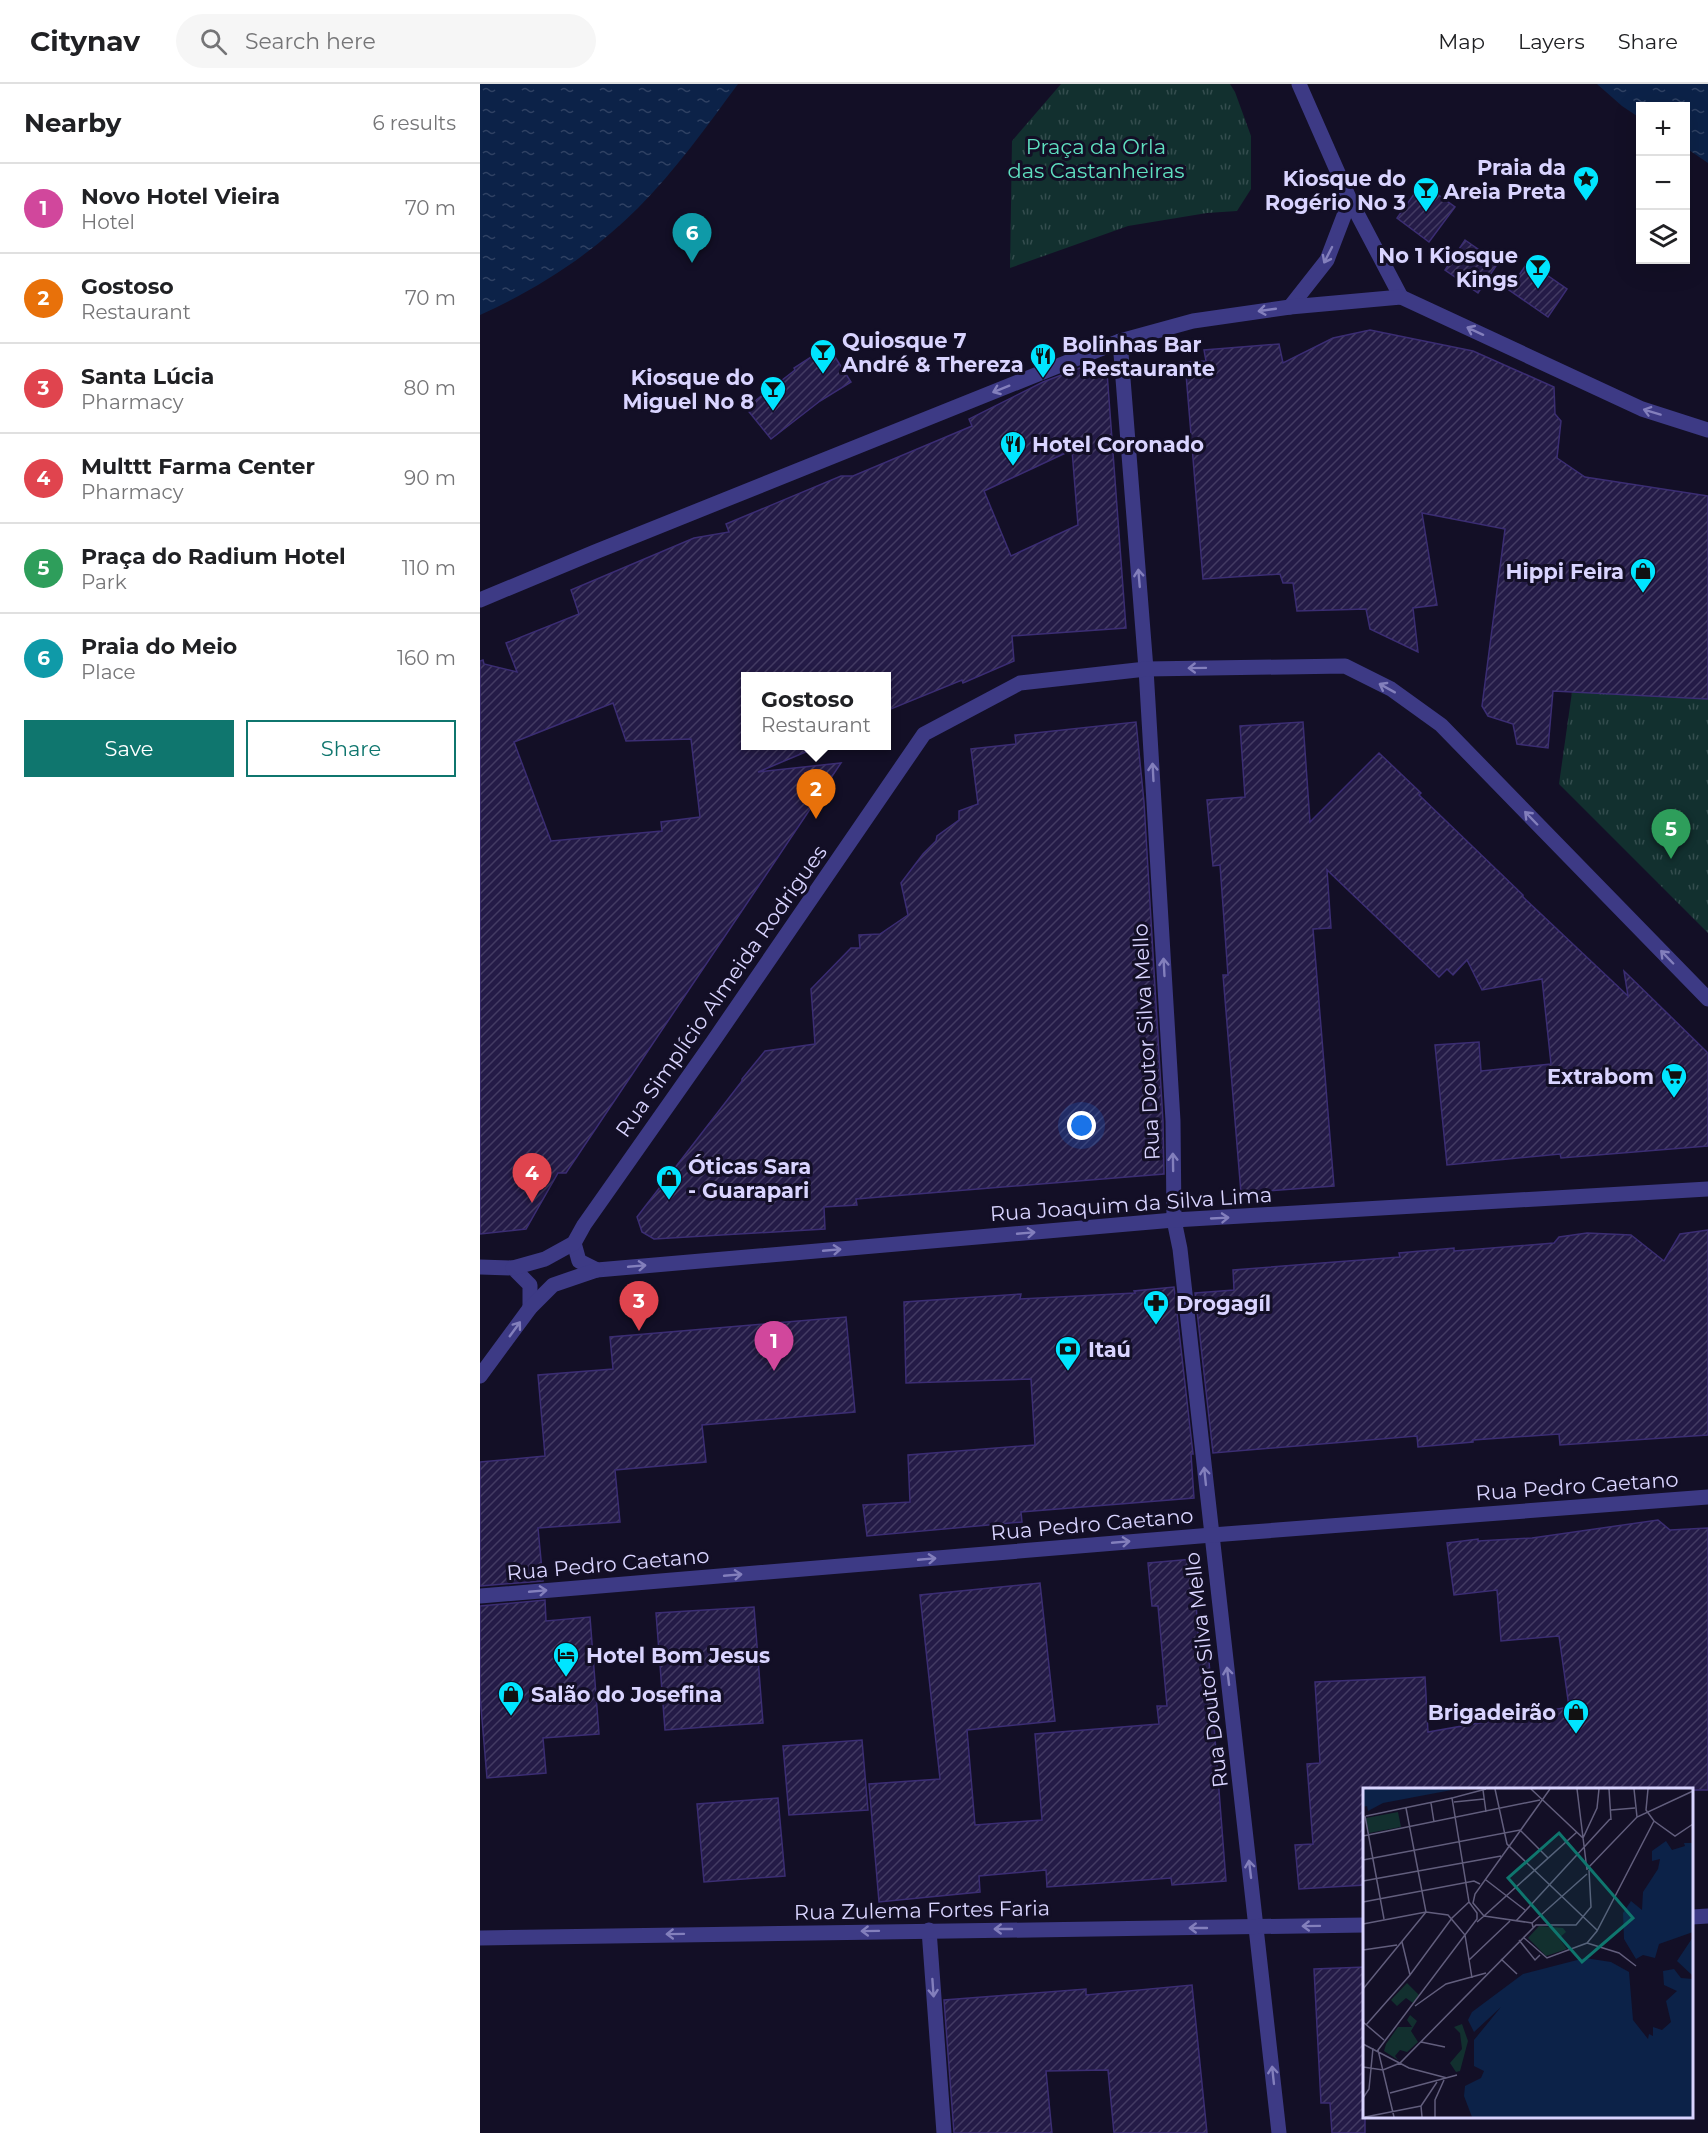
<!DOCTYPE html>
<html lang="en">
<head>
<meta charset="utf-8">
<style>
  :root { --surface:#fff; --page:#f6f6f6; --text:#202124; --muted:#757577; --line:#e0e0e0; --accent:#0f766e }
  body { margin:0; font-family:Montserrat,sans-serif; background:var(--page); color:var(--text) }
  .controls { position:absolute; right:18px; top:18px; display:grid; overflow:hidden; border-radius:0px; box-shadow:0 6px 24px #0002 }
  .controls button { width:54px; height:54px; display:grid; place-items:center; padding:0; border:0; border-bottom:2px solid var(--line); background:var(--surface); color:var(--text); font:30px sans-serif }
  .you { position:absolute; left:602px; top:1042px; width:21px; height:21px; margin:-15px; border:4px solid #fff; border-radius:50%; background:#1a73e8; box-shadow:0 0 0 9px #1a73e833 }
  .badge { display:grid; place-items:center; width:39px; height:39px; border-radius:50%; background:var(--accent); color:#fff; font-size:20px; font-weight:700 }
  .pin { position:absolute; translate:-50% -50px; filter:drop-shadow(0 2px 3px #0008) }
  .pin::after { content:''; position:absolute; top:32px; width:21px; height:18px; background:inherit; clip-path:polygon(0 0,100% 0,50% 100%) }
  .popup { position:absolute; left:261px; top:588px; width:150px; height:78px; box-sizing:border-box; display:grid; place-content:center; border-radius:0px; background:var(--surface); filter:drop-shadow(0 2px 4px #0005); font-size:20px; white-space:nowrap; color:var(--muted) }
  .popup b { font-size:22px; color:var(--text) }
  .popup::after { content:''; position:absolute; left:50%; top:100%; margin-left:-12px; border:12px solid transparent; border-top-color:var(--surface) }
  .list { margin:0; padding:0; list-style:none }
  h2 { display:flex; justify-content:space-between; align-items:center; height:78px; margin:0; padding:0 24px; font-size:26px }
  h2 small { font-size:20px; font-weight:400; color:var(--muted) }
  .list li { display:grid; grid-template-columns:39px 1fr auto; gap:18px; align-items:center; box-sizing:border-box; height:90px; padding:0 24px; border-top:2px solid var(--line) }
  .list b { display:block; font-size:22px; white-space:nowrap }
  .list p { margin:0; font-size:20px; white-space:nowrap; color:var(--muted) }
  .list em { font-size:20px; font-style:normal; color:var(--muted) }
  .actions { display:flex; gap:12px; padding:18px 24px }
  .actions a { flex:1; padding:14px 0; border:2px solid var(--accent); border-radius:0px; text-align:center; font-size:21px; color:var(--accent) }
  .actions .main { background:var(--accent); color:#fff }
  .icon { flex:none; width:33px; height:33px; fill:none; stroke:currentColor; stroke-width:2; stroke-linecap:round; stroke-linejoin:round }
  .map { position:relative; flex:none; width:1228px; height:2049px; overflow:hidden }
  header { display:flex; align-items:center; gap:36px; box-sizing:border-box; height:84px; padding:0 30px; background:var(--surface); border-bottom:2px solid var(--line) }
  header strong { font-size:28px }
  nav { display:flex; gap:33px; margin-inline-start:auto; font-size:21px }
  .search { width:420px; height:54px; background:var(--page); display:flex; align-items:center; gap:15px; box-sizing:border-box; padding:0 21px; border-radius:33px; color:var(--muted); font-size:22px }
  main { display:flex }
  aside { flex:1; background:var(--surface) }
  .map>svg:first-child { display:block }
</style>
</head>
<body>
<header>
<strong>Citynav</strong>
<div class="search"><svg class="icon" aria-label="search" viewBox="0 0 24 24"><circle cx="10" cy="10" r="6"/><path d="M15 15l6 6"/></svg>Search here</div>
<nav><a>Map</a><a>Layers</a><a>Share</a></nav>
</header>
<main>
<aside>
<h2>Nearby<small>6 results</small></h2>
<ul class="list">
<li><span class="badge" style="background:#d1479c">1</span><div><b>Novo Hotel Vieira</b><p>Hotel</p></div><em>70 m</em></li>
<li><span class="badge" style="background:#e8710a">2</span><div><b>Gostoso</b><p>Restaurant</p></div><em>70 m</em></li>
<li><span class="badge" style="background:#e0444e">3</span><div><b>Santa Lúcia</b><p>Pharmacy</p></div><em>80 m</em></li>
<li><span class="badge" style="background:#e0444e">4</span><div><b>Multtt Farma Center</b><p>Pharmacy</p></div><em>90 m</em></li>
<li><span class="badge" style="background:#2e9e5b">5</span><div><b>Praça do Radium Hotel</b><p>Park</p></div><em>110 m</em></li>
<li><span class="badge" style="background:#0f9aa8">6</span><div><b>Praia do Meio</b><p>Place</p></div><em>160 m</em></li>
</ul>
<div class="actions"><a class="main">Save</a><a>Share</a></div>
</aside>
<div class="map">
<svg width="1228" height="2049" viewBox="0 0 1228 2049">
  <defs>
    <pattern id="park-tufts" width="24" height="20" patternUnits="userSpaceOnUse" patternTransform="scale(1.5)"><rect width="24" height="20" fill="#12302f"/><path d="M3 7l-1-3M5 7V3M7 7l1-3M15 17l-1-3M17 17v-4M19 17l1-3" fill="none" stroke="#344d4e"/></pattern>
    <pattern id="water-ripples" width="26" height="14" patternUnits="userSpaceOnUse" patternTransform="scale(1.5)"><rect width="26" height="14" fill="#0c2248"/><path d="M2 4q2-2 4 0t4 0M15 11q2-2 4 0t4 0" fill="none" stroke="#2f4163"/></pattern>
    <pattern id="building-hatch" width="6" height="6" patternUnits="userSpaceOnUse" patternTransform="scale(1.5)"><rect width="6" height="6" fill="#241b47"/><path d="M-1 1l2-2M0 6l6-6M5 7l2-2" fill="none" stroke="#433b63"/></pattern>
  </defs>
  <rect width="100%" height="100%" fill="#130f26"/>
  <g fill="url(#park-tufts)">
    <polygon points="581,0 750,0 755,8 771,52 771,105 757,127 727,129 648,142 530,184 532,57"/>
    <polygon points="1092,608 1228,615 1228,849 1079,700"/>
  </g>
  <g fill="url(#water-ripples)">
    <path d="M0,0H258C227,42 195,87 158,124C113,169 58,205 0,231Z"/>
    <polygon points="1117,0 1228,0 1228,79 1206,64 1206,22 1160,22 1160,34 1142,22"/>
  </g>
  <g fill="url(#building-hatch)" stroke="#3b2d73" stroke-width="1.5" fill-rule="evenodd">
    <polygon points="942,99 975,123 949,158 917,134"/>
    <polygon points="985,156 1018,179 998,209 965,186"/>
    <polygon points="1048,178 1087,205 1068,233 1029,206"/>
    <polygon points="890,246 993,267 1074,303 1075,330 1081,337 1077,374 1105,393 1228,412 1228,615 1073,607 1068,664 1037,660 1033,640 1008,632 1002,622 1025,445 942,429 957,521 933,524 938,568 890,545 886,525 817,527 813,499 803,499 800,490 723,495 705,278 726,277 724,266 799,260 803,279 853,254"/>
    <polygon points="348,262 371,298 340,317 291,355 266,324 315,286 314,284"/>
    <path d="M605,282L627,288L646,544L532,552L534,577L483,599L482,596L406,627V592H266V662H340L278,688L361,679L86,1089H78L46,1145L0,1150V577L3,576L4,580L37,588L26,559L99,530L91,506L214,454L249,448L246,440L361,392H373L492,342L489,335L563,298ZM592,366L598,441L531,472L504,407ZM133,619L146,657L211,655L220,733L181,738L182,747L71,757L34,658Z"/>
    <polygon points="656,638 664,718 683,1037 684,1090 376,1115 377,1121 344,1123 345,1145 174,1155 162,1148 157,1133 262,997 262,995 285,967 335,960 331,905 371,864 380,864 379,851 400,850 428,831 421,799 443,770 456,757 457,752 479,736 479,727 498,720 491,665 536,660 535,651"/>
    <polygon points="823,638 830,738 899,669 941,709 939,711 1043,811 1043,813 1148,912 1144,887 1228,969 1228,1062 1081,1074 1080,1070 967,1081 955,961 999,958 1001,987 1071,980 1062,895 1002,906 987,876 973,891 967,885 959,893 847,786 851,844 833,845 854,1102 761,1109 743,891 748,891 740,781 733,782 727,716 765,713 760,642"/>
    <polygon points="1228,1146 1228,1351 1080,1361 1079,1350 993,1356 993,1358 938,1363 937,1352 733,1369 715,1209 754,1206 753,1186 920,1173 919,1169 974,1164 974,1167 1074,1159 1079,1153 1107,1149 1151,1151 1184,1177 1200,1150"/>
    <polygon points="694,1203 713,1370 711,1370 714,1414 541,1428 542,1438 387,1452 383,1421 430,1418 428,1371 555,1361 551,1295 426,1299 424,1218 541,1210 540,1215 655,1209 654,1207"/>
    <polygon points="366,1233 375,1328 222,1341 226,1378 135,1386 140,1438 58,1444 63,1497 0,1502 0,1378 65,1372 58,1291 133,1285 130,1253"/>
    <polygon points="1178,1436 1190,1446 1228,1444 1228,1706 885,1706 885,1801 819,1805 815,1761 833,1760 827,1680 840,1679 835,1598 945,1593 948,1648 1089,1623 1079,1552 1021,1557 1017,1506 974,1511 967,1459 998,1455 998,1457 1052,1454"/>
    <polygon points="713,1475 720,1578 729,1577 746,1797 692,1801 691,1794 567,1803 566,1786 499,1792 500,1808 399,1818 389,1700 460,1695 440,1511 560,1499 575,1637 487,1646 495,1741 562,1736 555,1650 679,1640 677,1622 687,1622 678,1522 672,1522 668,1479"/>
    <polygon points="65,1516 66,1537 110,1533 119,1650 63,1654 66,1689 7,1694 0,1612 0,1522"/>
    <polygon points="274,1523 283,1639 185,1646 176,1529"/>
    <polygon points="382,1656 388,1726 309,1731 303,1662"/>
    <polygon points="298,1714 305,1792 224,1798 217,1720"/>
    <polygon points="885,1883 885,2049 852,2049 850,2019 841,2019 834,1885"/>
    <polygon points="712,1901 727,2049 634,2049 628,1986 566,1987 572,2049 474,2049 464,1916 606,1905 606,1911"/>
  </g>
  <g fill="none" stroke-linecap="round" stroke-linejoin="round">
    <g stroke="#3d3a85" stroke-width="15">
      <polyline points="819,0 870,116 921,213"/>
      <polyline points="810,223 847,176 870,116"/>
      <polyline points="640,257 666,585 693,1037 694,1136 700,1165 799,2049"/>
      <polyline points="0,516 115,468 640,257 713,237 810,223 921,213 1162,325 1228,346"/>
      <polyline points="1212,1833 1228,1832"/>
      <polyline points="449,1846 464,2049"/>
      <polyline points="0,1854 885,1841"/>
    </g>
    <g stroke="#3d3a85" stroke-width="15">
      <polyline points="94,1159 99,1177 117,1186 694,1136 1228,1105"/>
      <polyline points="0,1183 33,1184 50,1201 50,1224"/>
      <polyline points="33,1184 65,1175 94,1159 104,1141 232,959 444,650 540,599 666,585 865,582 911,605 961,641 1228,915"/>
      <polyline points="0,1292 50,1224 73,1201 117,1186"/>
      <polyline points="0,1512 732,1451 1228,1413"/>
    </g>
  </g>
  <defs><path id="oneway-shaft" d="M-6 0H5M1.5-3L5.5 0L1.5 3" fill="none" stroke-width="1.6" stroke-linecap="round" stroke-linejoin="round" transform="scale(1.5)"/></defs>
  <g stroke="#837fbc">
    <use href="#oneway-shaft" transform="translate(848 171) rotate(117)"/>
    <use href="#oneway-shaft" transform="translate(787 226) rotate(172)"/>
    <use href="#oneway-shaft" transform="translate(995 247) rotate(-155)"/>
    <use href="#oneway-shaft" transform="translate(521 305) rotate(158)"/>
    <use href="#oneway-shaft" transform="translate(1172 328) rotate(-163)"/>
    <use href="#oneway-shaft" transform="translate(659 494) rotate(-95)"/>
    <use href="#oneway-shaft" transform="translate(717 584) rotate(179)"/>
    <use href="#oneway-shaft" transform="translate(907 604) rotate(-151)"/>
    <use href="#oneway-shaft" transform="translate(673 688) rotate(-93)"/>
    <use href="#oneway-shaft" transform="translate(1051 734) rotate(-134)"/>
    <use href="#oneway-shaft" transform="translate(1187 873) rotate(-134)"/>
    <use href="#oneway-shaft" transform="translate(684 883) rotate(-93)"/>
    <use href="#oneway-shaft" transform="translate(693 1078) rotate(-91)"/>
    <use href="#oneway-shaft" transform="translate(740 1134) rotate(-3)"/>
    <use href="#oneway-shaft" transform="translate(546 1149) rotate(-5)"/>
    <use href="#oneway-shaft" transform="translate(352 1166) rotate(-5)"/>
    <use href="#oneway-shaft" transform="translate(157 1182) rotate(-5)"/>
    <use href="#oneway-shaft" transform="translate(35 1245) rotate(-54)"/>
    <use href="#oneway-shaft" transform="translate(725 1392) rotate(-96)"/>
    <use href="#oneway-shaft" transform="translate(641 1458) rotate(-5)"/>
    <use href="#oneway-shaft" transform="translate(447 1475) rotate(-5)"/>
    <use href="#oneway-shaft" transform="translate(253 1491) rotate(-5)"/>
    <use href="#oneway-shaft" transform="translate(58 1507) rotate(-5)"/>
    <use href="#oneway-shaft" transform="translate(748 1592) rotate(-97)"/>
    <use href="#oneway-shaft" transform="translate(770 1785) rotate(-97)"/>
    <use href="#oneway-shaft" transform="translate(831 1842) rotate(179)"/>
    <use href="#oneway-shaft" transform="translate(718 1844) rotate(180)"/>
    <use href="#oneway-shaft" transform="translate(523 1845) rotate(180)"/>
    <use href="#oneway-shaft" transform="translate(390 1847) rotate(179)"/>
    <use href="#oneway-shaft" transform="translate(195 1850) rotate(179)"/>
    <use href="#oneway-shaft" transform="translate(453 1904) rotate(86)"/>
    <use href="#oneway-shaft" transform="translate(793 1991) rotate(-96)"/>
  </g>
  <defs>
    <g id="sight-pin" transform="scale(1.35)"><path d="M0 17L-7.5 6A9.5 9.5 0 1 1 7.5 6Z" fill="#00e5ff" stroke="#130f26"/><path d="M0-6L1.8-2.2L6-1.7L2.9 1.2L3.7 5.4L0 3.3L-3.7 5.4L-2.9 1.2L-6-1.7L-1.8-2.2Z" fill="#111"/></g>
    <g id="bar-pin" transform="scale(1.35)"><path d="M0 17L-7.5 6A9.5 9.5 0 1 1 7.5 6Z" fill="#00e5ff" stroke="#130f26"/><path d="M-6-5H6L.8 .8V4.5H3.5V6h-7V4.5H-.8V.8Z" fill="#111"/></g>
    <g id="restaurant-pin" transform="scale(1.35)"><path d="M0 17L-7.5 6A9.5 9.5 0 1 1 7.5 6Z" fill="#00e5ff" stroke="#130f26"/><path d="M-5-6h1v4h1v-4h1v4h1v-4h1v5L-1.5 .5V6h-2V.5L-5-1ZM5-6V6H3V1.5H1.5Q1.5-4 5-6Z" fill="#111"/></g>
    <g id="shop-pin" transform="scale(1.35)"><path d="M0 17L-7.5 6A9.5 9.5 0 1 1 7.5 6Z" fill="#00e5ff" stroke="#130f26"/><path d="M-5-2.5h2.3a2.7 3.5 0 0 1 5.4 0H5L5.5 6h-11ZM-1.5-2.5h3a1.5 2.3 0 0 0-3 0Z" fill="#111"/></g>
    <g id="supermarket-pin" transform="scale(1.35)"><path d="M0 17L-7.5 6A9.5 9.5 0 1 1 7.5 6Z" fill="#00e5ff" stroke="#130f26"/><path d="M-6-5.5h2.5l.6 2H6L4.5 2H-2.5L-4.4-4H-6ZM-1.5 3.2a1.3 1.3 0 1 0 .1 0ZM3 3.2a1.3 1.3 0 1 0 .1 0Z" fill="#111"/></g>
    <g id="pharmacy-pin" transform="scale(1.35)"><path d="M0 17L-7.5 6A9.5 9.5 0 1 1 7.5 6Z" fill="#00e5ff" stroke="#130f26"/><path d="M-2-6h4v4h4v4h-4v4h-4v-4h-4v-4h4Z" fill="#111"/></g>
    <g id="bank-pin" transform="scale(1.35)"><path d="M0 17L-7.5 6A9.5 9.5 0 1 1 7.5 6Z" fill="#00e5ff" stroke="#130f26"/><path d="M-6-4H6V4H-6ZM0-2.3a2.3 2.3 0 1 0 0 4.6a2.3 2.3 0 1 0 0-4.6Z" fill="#111"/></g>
    <g id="hotel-pin" transform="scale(1.35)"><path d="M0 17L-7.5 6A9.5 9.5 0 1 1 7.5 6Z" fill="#00e5ff" stroke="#130f26"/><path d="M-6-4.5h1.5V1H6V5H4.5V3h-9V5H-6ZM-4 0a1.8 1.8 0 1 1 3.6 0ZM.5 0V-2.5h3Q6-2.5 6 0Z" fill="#111"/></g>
  </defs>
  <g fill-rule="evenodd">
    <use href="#sight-pin" x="1106" y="95"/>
    <use href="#bar-pin" x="946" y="106"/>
    <use href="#bar-pin" x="1058" y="183"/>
    <use href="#bar-pin" x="343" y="268"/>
    <use href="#restaurant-pin" x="563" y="272"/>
    <use href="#bar-pin" x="293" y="305"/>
    <use href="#restaurant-pin" x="533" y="360"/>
    <use href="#shop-pin" x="1163" y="487"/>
    <use href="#supermarket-pin" x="1194" y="992"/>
    <use href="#shop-pin" x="189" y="1094"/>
    <use href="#pharmacy-pin" x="676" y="1219"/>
    <use href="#bank-pin" x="588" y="1265"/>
    <use href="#hotel-pin" x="86" y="1571"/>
    <use href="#shop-pin" x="31" y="1610"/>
    <use href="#shop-pin" x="1096" y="1628"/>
  </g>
  <g text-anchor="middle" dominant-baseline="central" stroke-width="6" stroke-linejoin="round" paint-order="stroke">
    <g font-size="21" fill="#5fe0c0" stroke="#130f26">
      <text x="616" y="62">Praça da Orla<tspan x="616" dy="24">das Castanheiras</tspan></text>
    </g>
    <g font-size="21" font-weight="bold" fill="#d9d4ff" stroke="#130f26" text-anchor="start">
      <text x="1086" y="83" text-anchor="end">Praia da<tspan x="1086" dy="24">Areia Preta</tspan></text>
      <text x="926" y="94" text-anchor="end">Kiosque do<tspan x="926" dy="24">Rogério No 3</tspan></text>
      <text x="1038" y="171" text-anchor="end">No 1 Kiosque<tspan x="1038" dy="24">Kings</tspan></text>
      <text x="362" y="256">Quiosque 7<tspan x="362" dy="24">André &amp; Thereza</tspan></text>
      <text x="582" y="260">Bolinhas Bar<tspan x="582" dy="24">e Restaurante</tspan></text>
      <text x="274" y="293" text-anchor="end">Kiosque do<tspan x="274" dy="24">Miguel No 8</tspan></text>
      <text x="552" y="360">Hotel Coronado</text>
      <text x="1144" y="487" text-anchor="end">Hippi Feira</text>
      <text x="1174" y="992" text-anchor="end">Extrabom</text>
      <text x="208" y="1082">Óticas Sara<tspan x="208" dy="24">- Guarapari</tspan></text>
      <text x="696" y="1219">Drogagíl</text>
      <text x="608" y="1265">Itaú</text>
      <text x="106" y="1571">Hotel Bom Jesus</text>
      <text x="51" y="1610">Salão do Josefina</text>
      <text x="1076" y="1628" text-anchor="end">Brigadeirão</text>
    </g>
    <g font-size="21" fill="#d9d4ff" stroke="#130f26">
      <text transform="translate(241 907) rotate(-55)">Rua Simplício Almeida Rodrigues</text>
      <text transform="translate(666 958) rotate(-93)">Rua Doutor Silva Mello</text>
      <text transform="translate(651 1120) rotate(-4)">Rua Joaquim da Silva Lima</text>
      <text transform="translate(1097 1402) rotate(-4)">Rua Pedro Caetano</text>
      <text transform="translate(612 1440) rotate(-5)">Rua Pedro Caetano</text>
      <text transform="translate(128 1480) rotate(-5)">Rua Pedro Caetano</text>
      <text transform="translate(726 1586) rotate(-97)">Rua Doutor Silva Mello</text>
      <text transform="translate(442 1826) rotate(-1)">Rua Zulema Fortes Faria</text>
    </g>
  </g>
  <g transform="translate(883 1704)">
    <rect width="330" height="330" fill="#130f26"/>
    <path d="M44,195L56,207L50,215L43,210L34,218L28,212ZM47,227L54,233L48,243L55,254L44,264L37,262L32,268L35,272L21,263L23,256L35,239H49L44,232ZM99,236L105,253L97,283L93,284L87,275L99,261L97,245L91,239Z" fill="#12302f"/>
    <path d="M35,24L38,39L6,45L3,30ZM176,138L200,140L203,144L196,150L204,161L183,168L165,150Z" fill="#12302f"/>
    <path d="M0,1H94L20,15L5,23L4,18L0,19ZM303,53L309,62L322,58L321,55H330V144L296,156L292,170L280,167L273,171L261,151L260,125L268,113L279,122L280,104L295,81L297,71L289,73V63ZM330,149V188L314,173ZM222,170L248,174L266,184L270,232L285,251L286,246L290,248V239L299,242L308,234L303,213L314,203L301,197L300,183L311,181L318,190L330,191V329H109L101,308L102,298L118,290L121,283L111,278V252L138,219L111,244L105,232L109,224L160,186Z" fill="#0c2248"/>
    <path fill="none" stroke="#625e7d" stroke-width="1.5" d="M132,1L144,56L234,142M168,1L220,50L234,20L236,1M214,1L224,82M246,1L248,32M271,1L274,29M285,1L283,22L291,33L312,48L330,36M120,2L123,24M91,14L121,11M68,15L71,34M248,22L272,20M2,28L21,131M3,28L89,10M0,48L177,12M0,72L157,42L185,70M224,81L274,29L330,3M123,92L162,122M0,93L138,68M0,114L111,93L117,96M153,133L247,31M114,134L121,128L110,115L112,106L187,1M169,135L224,86M0,136L63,124L85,127L102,147L109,190M170,139L169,135L121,128L214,44M160,149L184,170L224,155L234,143L291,33M156,152L172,172L177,167M39,154L47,187M224,155L256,165L273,178M0,162L34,157M138,171L154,186M106,172L147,133M0,201L63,124L43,20M52,218L83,196L123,185M0,234L21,252M3,237L47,187L89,130L106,114M58,254L82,259M0,256L46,280L84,290M0,279L20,282L37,275L173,137H213L228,119L226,82M27,305L94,287M0,310L6,301L10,260M2,329L58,318M31,329L15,262L114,131V125L106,114L89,10L123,1M59,329L58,318L74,294M72,329V312L81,292"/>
    <path fill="#0f766e" fill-opacity="0.15" stroke="#0f766e" stroke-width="3" d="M196,45L270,130L219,174L145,90Z"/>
    <rect width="330" height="330" fill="none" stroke="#d9d4ff" stroke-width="3"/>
  </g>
</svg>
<div class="controls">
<button>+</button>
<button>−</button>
<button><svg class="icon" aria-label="layers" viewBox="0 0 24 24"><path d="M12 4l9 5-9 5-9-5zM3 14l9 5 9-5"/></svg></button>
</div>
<div class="you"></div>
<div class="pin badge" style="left:294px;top:1287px;background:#d1479c">1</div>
<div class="pin badge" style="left:336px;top:735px;background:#e8710a">2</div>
<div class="popup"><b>Gostoso</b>Restaurant</div>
<div class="pin badge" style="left:159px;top:1247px;background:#e0444e">3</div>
<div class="pin badge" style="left:52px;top:1119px;background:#e0444e">4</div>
<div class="pin badge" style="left:1191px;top:775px;background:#2e9e5b">5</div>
<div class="pin badge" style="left:212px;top:179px;background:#0f9aa8">6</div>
</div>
</main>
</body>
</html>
